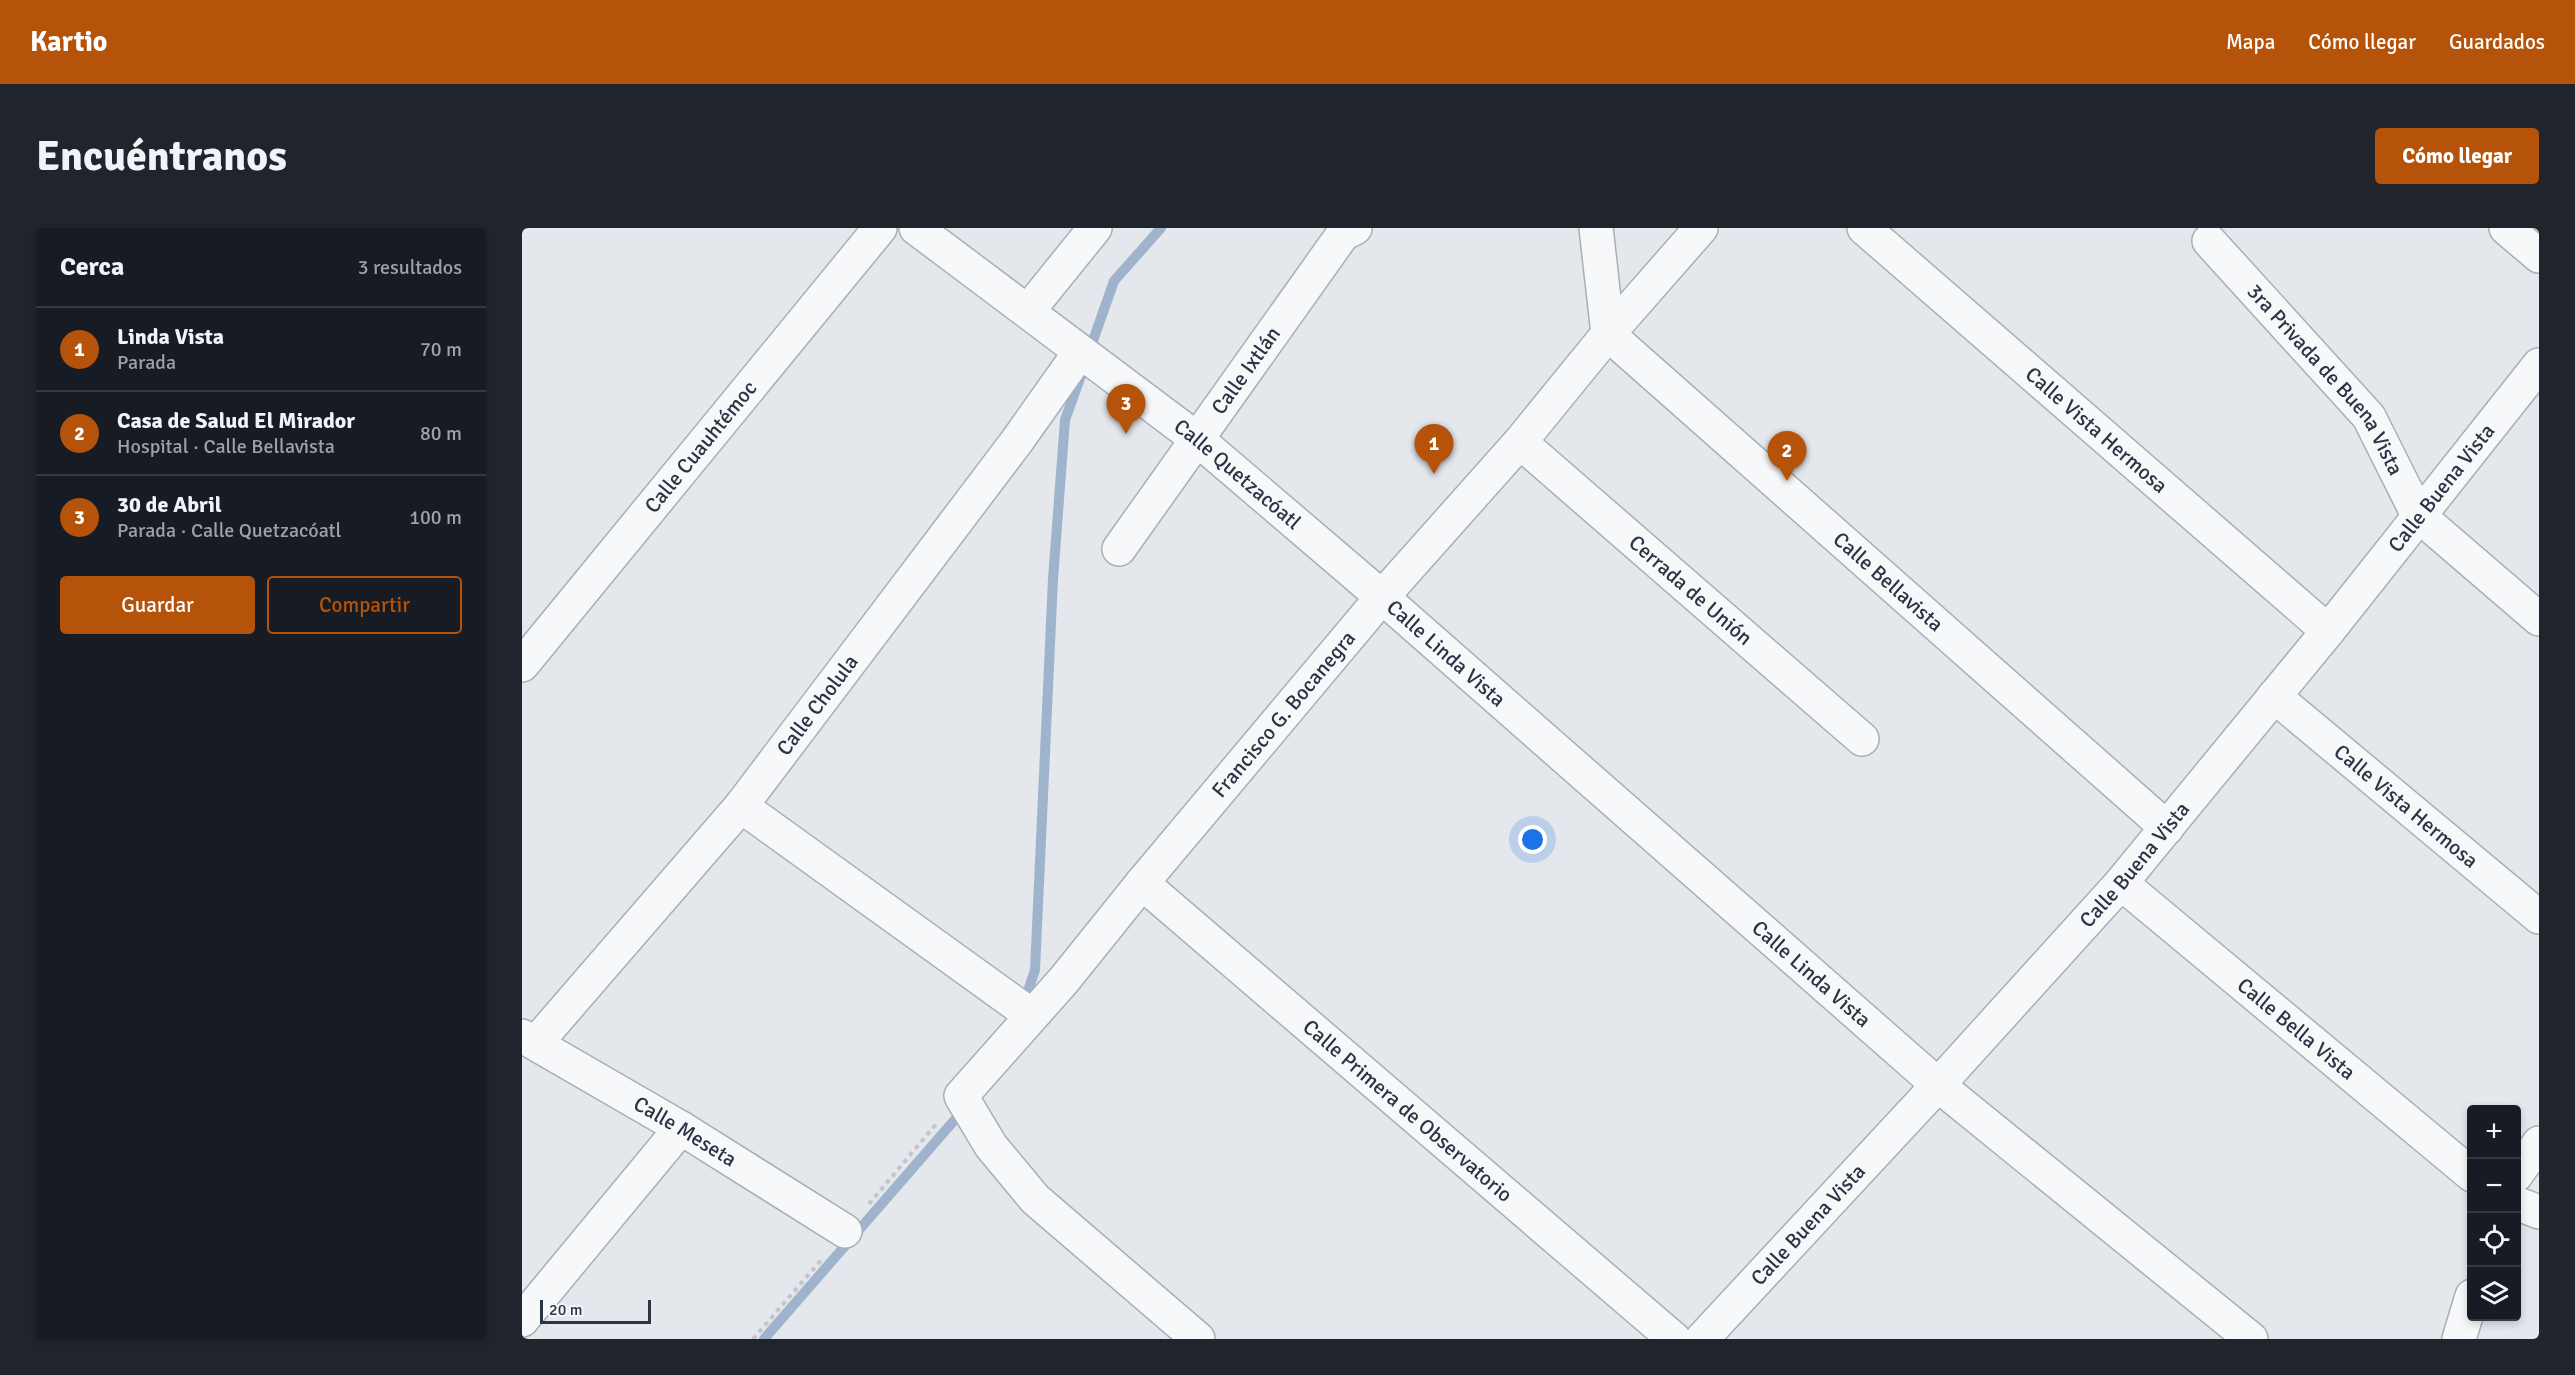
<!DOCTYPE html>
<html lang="es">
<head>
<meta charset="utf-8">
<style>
  :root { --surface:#171b24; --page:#20242c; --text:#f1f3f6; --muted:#9ea1a6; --line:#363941; --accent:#b45309 }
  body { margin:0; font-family:Signika,sans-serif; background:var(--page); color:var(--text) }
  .controls { position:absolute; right:18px; bottom:18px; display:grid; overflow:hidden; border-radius:6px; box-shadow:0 3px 9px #0003 }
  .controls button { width:54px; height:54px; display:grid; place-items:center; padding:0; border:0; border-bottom:2px solid var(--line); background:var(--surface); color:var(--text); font:30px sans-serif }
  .scale { position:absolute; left:18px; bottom:15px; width:111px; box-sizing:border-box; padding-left:6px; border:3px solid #2b3445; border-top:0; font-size:16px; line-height:21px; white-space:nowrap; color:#2b3445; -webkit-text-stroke:4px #f4f6f9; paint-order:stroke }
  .you { position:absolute; left:1011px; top:612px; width:21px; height:21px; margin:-15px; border:4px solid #fff; border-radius:50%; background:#1a73e8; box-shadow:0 0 0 9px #1a73e833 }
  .badge { display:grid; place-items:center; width:39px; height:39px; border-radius:50%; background:var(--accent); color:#fff; font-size:20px; font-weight:700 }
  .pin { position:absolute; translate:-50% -50px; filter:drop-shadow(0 2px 3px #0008) }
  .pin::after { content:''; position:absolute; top:32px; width:21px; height:18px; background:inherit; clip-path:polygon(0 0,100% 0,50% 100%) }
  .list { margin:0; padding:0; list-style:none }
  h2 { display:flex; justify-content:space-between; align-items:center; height:78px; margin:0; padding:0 24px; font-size:26px }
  h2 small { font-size:20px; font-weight:400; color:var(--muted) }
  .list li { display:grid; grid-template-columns:39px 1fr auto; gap:18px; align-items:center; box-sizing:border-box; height:84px; padding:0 24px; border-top:2px solid var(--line) }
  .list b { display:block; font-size:22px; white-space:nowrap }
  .list p { margin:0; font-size:20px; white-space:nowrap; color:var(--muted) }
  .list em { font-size:20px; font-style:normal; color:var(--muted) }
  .actions { display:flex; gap:12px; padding:18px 24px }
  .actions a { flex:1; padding:14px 0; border:2px solid var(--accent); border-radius:6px; text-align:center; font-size:21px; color:var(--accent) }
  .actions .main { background:var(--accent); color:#fff }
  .icon { flex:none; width:33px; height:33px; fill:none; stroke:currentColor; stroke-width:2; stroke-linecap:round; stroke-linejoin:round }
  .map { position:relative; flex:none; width:2017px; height:1111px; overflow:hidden; border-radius:6px }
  header { display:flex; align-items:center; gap:36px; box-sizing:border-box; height:84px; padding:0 30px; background:var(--accent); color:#fff }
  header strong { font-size:28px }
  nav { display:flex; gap:33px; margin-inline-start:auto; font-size:21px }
  .intro { display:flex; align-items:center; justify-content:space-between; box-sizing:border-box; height:144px; padding:0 36px }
  h1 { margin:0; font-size:42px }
  .button { padding:15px 27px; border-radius:6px; background:var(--accent); color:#fff; font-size:21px; font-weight:700 }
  main { display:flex; gap:36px; padding:0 36px }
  aside { flex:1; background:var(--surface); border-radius:6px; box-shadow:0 3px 9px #0003 }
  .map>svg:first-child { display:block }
</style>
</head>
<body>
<header>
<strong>Kartio</strong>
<nav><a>Mapa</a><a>Cómo llegar</a><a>Guardados</a></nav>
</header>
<div class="intro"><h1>Encuéntranos</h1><a class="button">Cómo llegar</a></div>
<main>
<aside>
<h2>Cerca<small>3 resultados</small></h2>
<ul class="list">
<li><span class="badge">1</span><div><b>Linda Vista</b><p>Parada</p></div><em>70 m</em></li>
<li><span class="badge">2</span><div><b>Casa de Salud El Mirador</b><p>Hospital · Calle Bellavista</p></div><em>80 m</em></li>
<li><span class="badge">3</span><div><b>30 de Abril</b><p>Parada · Calle Quetzacóatl</p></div><em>100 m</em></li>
</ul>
<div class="actions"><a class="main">Guardar</a><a>Compartir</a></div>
</aside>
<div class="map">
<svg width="2017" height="1111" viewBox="0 0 2017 1111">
  <rect width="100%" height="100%" fill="#e4e7ec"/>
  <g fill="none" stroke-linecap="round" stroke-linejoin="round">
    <g stroke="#9fb4cc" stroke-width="10">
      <polyline points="567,124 592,53 639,0"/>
      <polyline points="501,778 513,742 531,351 543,192 561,142"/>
      <polyline points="242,1111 443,880"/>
    </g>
    <g stroke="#a9aeb7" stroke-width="36">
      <g id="minor">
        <path id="s1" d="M394,0L675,211L860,369L1416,857L1729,1111"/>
        <polyline points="1074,0 1086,106"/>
        <path id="s2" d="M1342,0L1806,403"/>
        <polyline points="1984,0 2017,28"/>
        <path id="s3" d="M1687,13L1847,189L1896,287L2017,391"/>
        <polyline points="506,83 573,0"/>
        <path id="s4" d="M1086,106L1645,600"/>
        <path id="s5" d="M998,214L1340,511"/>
        <path id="s6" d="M597,321L821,6L833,0"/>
        <path id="s7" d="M0,437L358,0"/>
        <path id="s8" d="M1752,468L2017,689"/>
        <polyline points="219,578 509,787"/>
        <path id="s9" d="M620,655L1152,1111"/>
        <path id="s10" d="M1599,655L1950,947"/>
        <path id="s11" d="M0,808L159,900L323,1003"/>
        <path id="s12" d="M14,815L219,578L495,213L558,124"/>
        <polyline points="1994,947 2017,915"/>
        <polyline points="1994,975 2017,984"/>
        <polyline points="0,1092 159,900"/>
        <path id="s13" d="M676,1111L513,971L469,918L439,868L542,752L620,655L860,369L998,214L1086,106L1179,0"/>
        <path id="s14" d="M1180,1111L1416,857L1599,655L1806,403L2017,137"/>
        <polyline points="1937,1111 1950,1068"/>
      </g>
    </g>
    <g stroke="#c2c5cb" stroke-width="4" stroke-dasharray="4.5 4.5" stroke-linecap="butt">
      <polyline points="347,976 415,895"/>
      <polyline points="231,1111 301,1030"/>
    </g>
    <use href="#minor" stroke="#f7f8fa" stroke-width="33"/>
  </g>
  <g text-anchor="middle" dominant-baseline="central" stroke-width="5" stroke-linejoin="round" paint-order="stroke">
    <g font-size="21" fill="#2b3445" stroke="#f4f6f9">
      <text stroke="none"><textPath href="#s6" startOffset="219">Calle Ixtlán</textPath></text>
      <text stroke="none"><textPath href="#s3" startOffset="182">3ra Privada de Buena Vista</textPath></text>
      <text stroke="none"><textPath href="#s2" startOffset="308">Calle Vista Hermosa</textPath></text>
      <text stroke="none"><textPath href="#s7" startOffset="282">Calle Cuauhtémoc</textPath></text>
      <text stroke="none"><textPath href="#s1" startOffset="405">Calle Quetzacóatl</textPath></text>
      <text stroke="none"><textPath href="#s14" startOffset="1128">Calle Buena Vista</textPath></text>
      <text stroke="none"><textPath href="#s4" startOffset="374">Calle Bellavista</textPath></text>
      <text stroke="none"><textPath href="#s5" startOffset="226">Cerrada de Unión</textPath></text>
      <text stroke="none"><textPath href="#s1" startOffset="680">Calle Linda Vista</textPath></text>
      <text stroke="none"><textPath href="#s12" startOffset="440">Calle Cholula</textPath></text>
      <text stroke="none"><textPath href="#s13" startOffset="842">Francisco G. Bocanegra</textPath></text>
      <text stroke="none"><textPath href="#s8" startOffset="172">Calle Vista Hermosa</textPath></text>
      <text stroke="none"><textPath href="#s14" startOffset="642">Calle Buena Vista</textPath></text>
      <text stroke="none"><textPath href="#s1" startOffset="1166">Calle Linda Vista</textPath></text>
      <text stroke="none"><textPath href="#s10" startOffset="228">Calle Bella Vista</textPath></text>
      <text stroke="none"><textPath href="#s9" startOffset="350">Calle Primera de Observatorio</textPath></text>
      <text stroke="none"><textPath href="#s11" startOffset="189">Calle Meseta</textPath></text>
      <text stroke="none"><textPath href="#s14" startOffset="156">Calle Buena Vista</textPath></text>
    </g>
  </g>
</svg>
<div class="controls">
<button>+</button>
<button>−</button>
<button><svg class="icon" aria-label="locate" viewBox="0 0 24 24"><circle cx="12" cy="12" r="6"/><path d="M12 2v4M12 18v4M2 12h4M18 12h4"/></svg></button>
<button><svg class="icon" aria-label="layers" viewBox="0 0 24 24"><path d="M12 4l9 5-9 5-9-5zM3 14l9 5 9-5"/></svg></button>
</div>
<div class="scale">20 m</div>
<div class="you"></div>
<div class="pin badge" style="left:912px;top:246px">1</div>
<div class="pin badge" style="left:1265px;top:253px">2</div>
<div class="pin badge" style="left:604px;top:206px">3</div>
</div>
</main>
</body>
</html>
